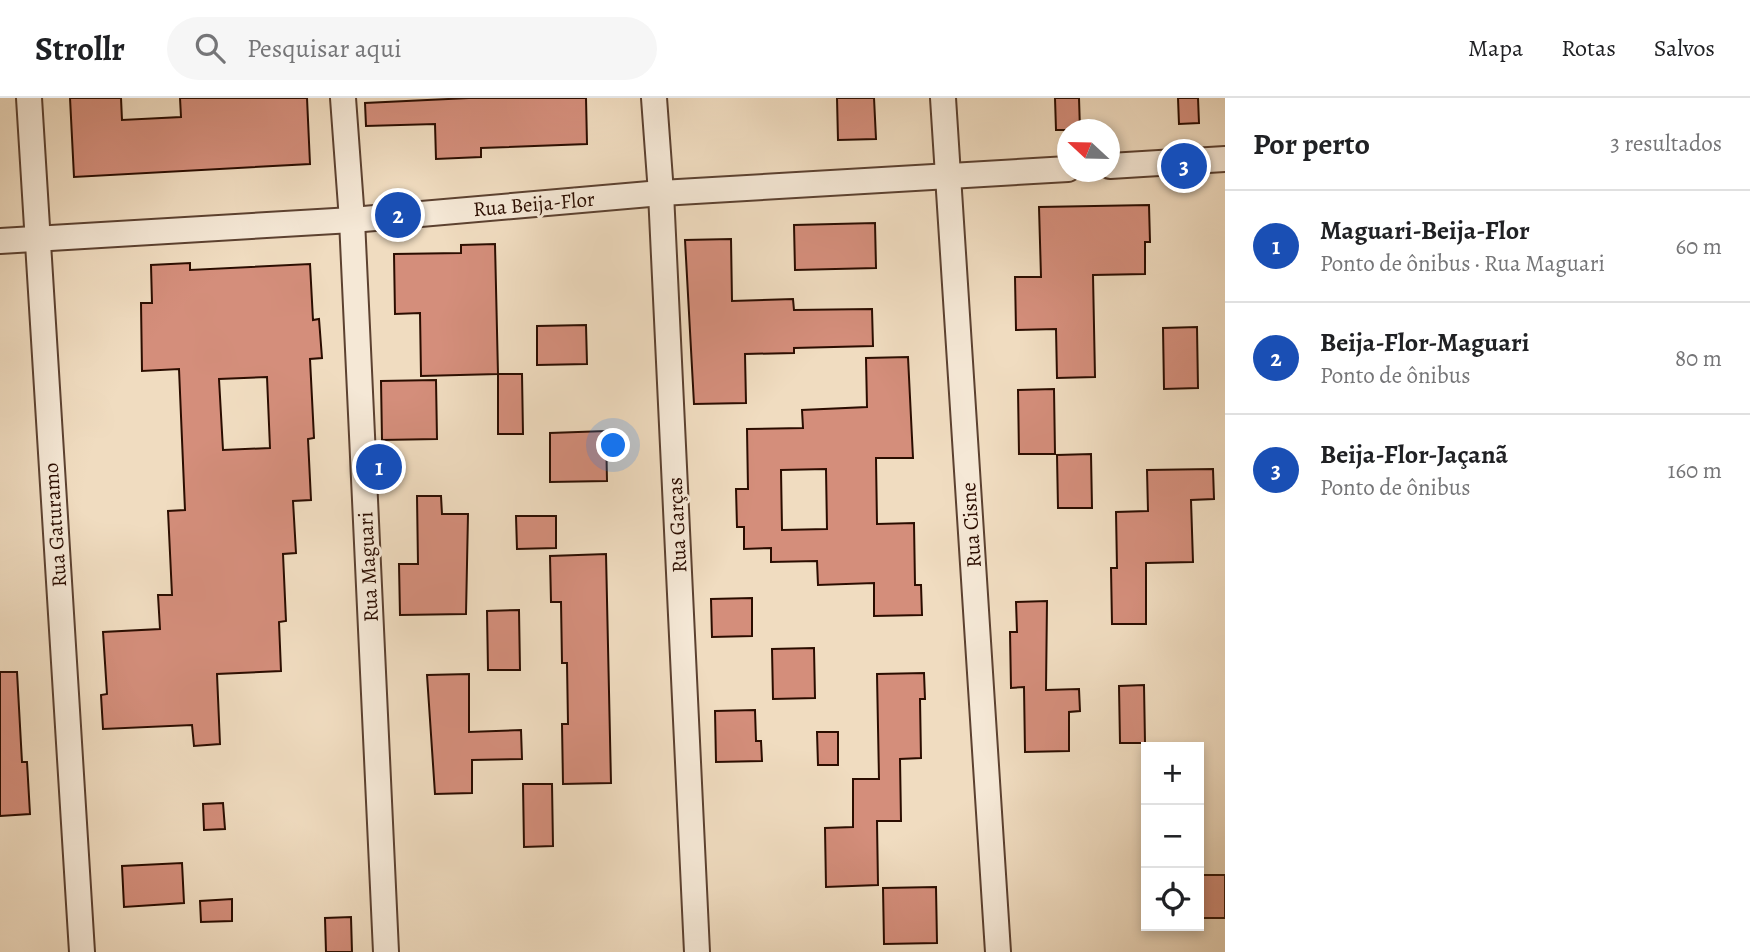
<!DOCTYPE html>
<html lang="pt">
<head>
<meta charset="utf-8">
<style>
  :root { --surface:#fff; --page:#f6f6f6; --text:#202124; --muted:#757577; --line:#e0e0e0; --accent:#8f2418 }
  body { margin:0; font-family:Alegreya,serif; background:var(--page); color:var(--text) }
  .controls { position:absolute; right:21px; bottom:21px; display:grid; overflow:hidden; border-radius:0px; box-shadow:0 4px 10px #0003 }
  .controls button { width:63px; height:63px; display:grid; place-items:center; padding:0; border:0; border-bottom:2px solid var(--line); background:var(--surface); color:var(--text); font:35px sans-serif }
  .compass { position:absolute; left:1057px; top:21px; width:63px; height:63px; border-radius:50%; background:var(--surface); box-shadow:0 4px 10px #0003; rotate:292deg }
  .you { position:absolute; left:614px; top:348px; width:24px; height:24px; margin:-18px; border:5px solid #fff; border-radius:50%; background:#1a73e8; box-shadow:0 0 0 10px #1a73e833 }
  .badge { display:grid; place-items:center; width:46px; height:46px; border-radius:50%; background:var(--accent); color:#fff; font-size:23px; font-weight:700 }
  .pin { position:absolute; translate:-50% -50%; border:4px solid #fff; box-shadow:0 2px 7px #0006 }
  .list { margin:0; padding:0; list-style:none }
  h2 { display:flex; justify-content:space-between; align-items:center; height:91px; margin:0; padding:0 28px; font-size:30px }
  h2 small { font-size:23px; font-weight:400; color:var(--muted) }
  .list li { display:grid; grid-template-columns:46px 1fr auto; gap:21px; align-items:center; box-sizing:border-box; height:112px; padding:0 28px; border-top:2px solid var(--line) }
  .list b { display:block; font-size:26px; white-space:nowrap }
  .list p { margin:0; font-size:23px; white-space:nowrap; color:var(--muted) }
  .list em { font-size:23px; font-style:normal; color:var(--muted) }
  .icon { flex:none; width:38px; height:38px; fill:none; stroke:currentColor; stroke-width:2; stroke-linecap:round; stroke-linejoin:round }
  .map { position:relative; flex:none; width:1225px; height:854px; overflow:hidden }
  header { display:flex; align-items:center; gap:42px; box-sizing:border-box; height:98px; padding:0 35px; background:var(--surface); border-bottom:2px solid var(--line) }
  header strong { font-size:33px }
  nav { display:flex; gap:38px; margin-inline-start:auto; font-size:24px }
  .search { width:490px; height:63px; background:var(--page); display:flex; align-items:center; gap:18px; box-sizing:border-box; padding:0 24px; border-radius:38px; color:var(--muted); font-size:26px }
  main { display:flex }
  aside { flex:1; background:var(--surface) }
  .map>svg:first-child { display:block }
</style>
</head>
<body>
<header>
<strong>Strollr</strong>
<div class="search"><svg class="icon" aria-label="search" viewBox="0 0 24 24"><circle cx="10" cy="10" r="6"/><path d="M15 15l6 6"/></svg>Pesquisar aqui</div>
<nav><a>Mapa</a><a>Rotas</a><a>Salvos</a></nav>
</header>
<main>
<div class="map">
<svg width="1225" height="854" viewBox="0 0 1225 854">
  <rect width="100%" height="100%" fill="#f0dcc0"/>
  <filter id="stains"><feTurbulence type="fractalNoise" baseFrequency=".00286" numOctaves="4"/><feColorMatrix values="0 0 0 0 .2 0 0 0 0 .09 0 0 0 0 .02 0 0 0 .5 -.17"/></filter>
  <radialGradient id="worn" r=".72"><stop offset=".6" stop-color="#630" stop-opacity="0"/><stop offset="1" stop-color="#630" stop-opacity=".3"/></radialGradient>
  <g fill="#d48e7b" stroke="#2b0d00" stroke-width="2" fill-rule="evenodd">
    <polygon points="70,0 121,0 122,22 181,19 180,0 307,0 310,66 74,79"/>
    <polygon points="469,0 586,0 587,46 481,50 481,59 436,61 435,26 366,28 365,5"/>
    <polygon points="837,0 874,0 876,41 838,42"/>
    <polygon points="1055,0 1079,0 1080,32 1056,32"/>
    <polygon points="1178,0 1198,0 1199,25 1179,26"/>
    <polygon points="1149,107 1150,144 1145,144 1145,176 1093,177 1095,279 1057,280 1056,231 1016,232 1015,179 1041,179 1039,109"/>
    <polygon points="875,125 876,170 795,172 794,127"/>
    <polygon points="731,141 732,203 793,201 794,212 872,211 873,248 794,250 794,255 745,256 746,305 694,306 685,142"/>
    <polygon points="495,146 498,276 421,278 420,215 395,216 394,156 461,155 461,147"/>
    <path d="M190,165V172L310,166L313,222L319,221L322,260L310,261L314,340L308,341L311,402L293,403L296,455L283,456L286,523L279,524L281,573L217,576L220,646L194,648L192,627L103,631L101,597L107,596L103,534L160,531L158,497H172L168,413L185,412L179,271L142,273L141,205H152L151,167ZM267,279L270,350L223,352L219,281Z"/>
    <polygon points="586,227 587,266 537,267 537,228"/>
    <polygon points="1197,229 1198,290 1164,291 1163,230"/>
    <path d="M908,259L913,360H876L877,426L914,425L915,487H921L922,517L874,518V485L818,487L817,463L771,464V450L744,451V429H737L736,391H748L747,331L803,330L802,312L867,309L866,260ZM826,371L827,431L782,432L781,372Z"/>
    <polygon points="498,276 522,276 523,336 498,336"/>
    <polygon points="436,282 437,341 382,342 381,283"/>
    <polygon points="1054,291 1055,356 1019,356 1018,292"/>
    <polygon points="606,333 607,383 550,384 550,335"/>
    <polygon points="1091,356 1092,410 1058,410 1057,357"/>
    <polygon points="1213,371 1214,401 1191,402 1193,464 1146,465 1146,526 1112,526 1111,470 1117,470 1116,414 1148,413 1147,372"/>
    <polygon points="417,398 441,398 442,416 468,416 466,516 400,517 399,466 418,466"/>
    <polygon points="516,418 556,418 556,450 517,451"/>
    <polygon points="606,456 611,685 563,686 562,626 568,626 567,565 562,565 561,504 551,504 550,458"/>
    <polygon points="752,500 752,538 712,539 711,501"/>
    <polygon points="1047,503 1046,592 1079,591 1080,613 1069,614 1069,653 1025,654 1024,589 1011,590 1010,534 1017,534 1016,504"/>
    <polygon points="519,512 520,572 488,572 487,513"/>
    <polygon points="814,550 815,600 773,601 772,551"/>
    <polygon points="0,574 17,574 22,664 27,664 30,716 0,718"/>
    <polygon points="924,575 925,601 920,601 921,660 900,661 901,723 877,723 878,787 826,789 825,730 853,729 853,681 879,681 877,576"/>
    <polygon points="469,576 469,634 521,632 522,661 472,662 472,695 435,696 427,577"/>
    <polygon points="1144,587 1145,645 1120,645 1119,588"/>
    <polygon points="755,612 756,643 761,643 762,663 716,664 715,613"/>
    <polygon points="817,634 838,634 838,667 818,667"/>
    <polygon points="523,686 552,686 553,748 524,749"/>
    <polygon points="223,705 225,731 204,732 203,706"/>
    <polygon points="182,765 184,805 124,809 122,768"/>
    <rect x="1199" y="777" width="26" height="43"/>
    <polygon points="936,789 937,845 884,846 883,790"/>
    <polygon points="232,801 232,823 201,824 200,803"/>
    <polygon points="351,819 352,854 326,854 325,820"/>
  </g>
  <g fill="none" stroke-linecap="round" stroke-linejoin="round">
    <g stroke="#5c4130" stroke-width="28">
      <g id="street">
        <polyline points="29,0 82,854"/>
        <polyline points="343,0 352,122 386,854"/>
        <polyline points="654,0 661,95 697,854"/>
        <polyline points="943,0 998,854"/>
        <polyline points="1110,68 1225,61"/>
        <polyline points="0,143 352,122 661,95 1068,71"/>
      </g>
    </g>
    <use href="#street" stroke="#f5e8d6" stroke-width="24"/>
  </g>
  <g text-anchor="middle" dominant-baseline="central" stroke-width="6" stroke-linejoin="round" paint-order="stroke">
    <g font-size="21" fill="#2b0d00" stroke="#f5e8d6">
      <text transform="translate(534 106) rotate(-5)">Rua Beija-Flor</text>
      <text transform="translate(55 427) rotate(-94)">Rua Gaturamo</text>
      <text transform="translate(677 427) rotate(-93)">Rua Garças</text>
      <text transform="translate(971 427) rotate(-94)">Rua Cisne</text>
      <text transform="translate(368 469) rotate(-93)">Rua Maguari</text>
    </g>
  </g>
  <rect width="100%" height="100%" filter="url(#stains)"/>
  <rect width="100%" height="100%" fill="url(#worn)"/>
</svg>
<div class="controls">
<button>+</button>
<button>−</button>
<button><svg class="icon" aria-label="locate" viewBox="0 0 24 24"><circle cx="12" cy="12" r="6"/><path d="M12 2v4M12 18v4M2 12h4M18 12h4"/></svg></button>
</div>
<svg class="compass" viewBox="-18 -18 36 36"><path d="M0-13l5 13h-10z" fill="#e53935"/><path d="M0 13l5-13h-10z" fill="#757577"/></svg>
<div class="you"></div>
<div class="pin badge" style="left:379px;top:369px;background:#1a4fb4">1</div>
<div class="pin badge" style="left:398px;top:117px;background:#1a4fb4">2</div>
<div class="pin badge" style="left:1184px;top:68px;background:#1a4fb4">3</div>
</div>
<aside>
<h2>Por perto<small>3 resultados</small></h2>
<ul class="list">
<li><span class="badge" style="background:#1a4fb4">1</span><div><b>Maguari-Beija-Flor</b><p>Ponto de ônibus · Rua Maguari</p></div><em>60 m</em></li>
<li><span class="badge" style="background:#1a4fb4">2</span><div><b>Beija-Flor-Maguari</b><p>Ponto de ônibus</p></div><em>80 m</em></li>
<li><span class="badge" style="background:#1a4fb4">3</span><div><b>Beija-Flor-Jaçanã</b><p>Ponto de ônibus</p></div><em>160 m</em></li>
</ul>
</aside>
</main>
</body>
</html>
